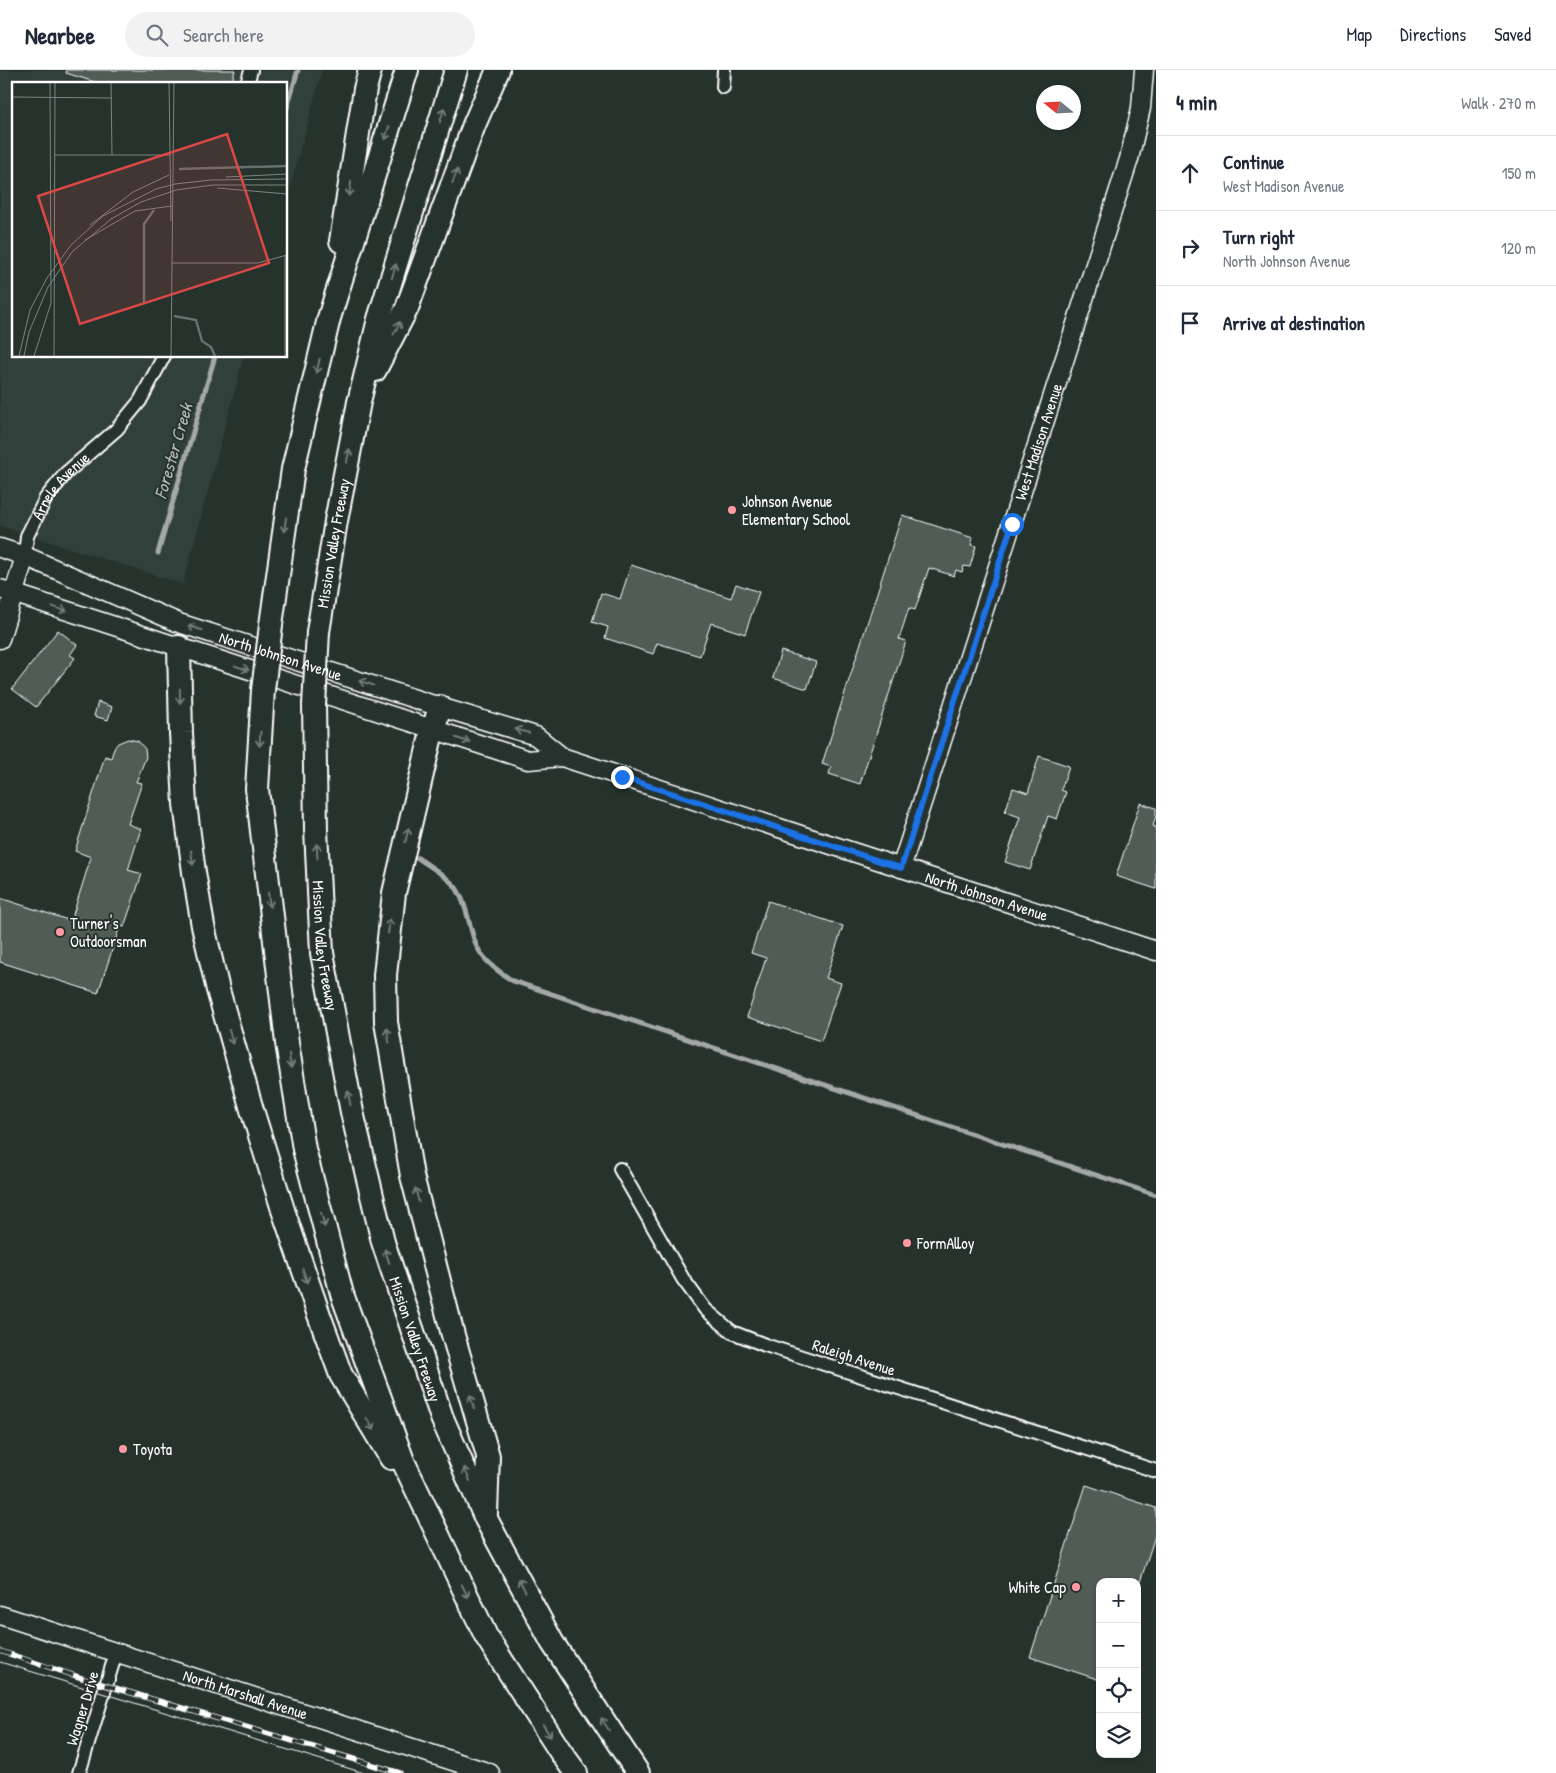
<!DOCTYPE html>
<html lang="en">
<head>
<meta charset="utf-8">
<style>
  :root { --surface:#fff; --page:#f2f2f3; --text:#1f2937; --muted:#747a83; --line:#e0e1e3 }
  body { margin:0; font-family:"Patrick Hand",sans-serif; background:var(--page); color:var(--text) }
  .controls { position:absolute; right:15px; bottom:15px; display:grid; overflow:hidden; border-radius:10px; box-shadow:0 1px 4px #0004 }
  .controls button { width:45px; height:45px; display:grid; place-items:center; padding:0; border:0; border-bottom:1px solid var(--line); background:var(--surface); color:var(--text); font:25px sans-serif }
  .compass { position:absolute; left:1036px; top:15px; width:45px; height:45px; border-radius:50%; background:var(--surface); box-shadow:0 1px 4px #0004; rotate:288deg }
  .stop { position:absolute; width:15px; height:15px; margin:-11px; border:4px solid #1a73e8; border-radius:50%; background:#fff }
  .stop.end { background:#1a73e8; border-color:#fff; box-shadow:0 1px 5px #0008 }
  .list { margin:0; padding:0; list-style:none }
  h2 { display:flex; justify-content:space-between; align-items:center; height:65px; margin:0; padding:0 20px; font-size:21px }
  h2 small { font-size:16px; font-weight:400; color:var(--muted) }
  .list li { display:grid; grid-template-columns:32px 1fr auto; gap:15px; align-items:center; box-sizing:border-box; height:75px; padding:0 20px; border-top:1px solid var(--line) }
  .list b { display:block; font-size:19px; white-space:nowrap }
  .list p { margin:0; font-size:16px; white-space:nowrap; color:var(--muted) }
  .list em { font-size:16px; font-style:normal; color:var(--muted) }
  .icon { flex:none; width:28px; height:28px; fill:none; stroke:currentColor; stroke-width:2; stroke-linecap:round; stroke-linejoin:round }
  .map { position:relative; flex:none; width:1156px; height:1703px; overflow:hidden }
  header { display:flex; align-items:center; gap:30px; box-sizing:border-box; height:70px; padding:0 25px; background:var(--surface); border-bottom:1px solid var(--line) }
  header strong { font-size:24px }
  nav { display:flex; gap:28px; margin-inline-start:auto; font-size:18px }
  .search { width:350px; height:45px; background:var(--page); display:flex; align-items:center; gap:12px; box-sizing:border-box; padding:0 18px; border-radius:28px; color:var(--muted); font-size:19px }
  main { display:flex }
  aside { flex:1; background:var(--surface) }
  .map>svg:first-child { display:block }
</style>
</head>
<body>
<header>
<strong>Nearbee</strong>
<div class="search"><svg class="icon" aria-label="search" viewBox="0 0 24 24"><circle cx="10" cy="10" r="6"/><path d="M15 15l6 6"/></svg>Search here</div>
<nav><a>Map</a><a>Directions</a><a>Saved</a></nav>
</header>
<main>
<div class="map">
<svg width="1156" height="1703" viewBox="0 0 1156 1703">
  <rect width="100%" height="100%" fill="#26332d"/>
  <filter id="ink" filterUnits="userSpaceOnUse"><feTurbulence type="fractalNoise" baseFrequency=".02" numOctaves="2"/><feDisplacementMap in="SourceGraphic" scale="10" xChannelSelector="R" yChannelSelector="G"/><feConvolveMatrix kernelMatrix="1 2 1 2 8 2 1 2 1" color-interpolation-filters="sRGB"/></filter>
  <g filter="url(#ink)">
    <polygon fill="#333f3a" points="0,0 322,0 286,132 286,14 14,14 14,286 244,286 183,514 0,456"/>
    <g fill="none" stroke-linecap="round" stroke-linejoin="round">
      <g stroke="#a4a9a7" stroke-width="5">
        <polyline points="286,41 298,0"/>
        <polyline points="158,483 215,286"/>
        <path d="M418,788C429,796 449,807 457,819C468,836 469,859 477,877C485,892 499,902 513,911L1156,1125"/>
      </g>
    </g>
    <g fill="#515c57" stroke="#fff">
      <polygon points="67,0 235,0 231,14 101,14 66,3"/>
      <polygon points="902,445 973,468 971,475 976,476 970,497 964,496 962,502 956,500 954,506 929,498 915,540 909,538 899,569 906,571 860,714 829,704 831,697 822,694"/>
      <polygon points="631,495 731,528 736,514 759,522 745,564 711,553 700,586 657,573 653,584 605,568 608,557 592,552 601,523 620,529"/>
      <polygon points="58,560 77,575 70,585 75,588 36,637 12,619"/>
      <polygon points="781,581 816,592 807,619 773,608"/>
      <polygon points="98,632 112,637 108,650 94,646"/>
      <polygon points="128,669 138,671 145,679 146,687 136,712 142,713 128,754 141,759 128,800 142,804 124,857 120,856 98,923 0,892 0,828 71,851 91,787 75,781 105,686 111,688 114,678 118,673"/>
      <polygon points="1039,686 1069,696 1061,720 1066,722 1057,749 1048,746 1030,800 1005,792 1020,747 1005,742 1013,718 1028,723"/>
      <polygon points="1140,733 1156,738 1156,746 1153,756 1156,757 1156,819 1116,806"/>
      <polygon points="768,831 843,856 826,908 841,913 821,971 747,947 766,888 751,883"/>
      <polygon points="1086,1415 1156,1438 1156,1463 1140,1512 1100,1512 1100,1610 1030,1587"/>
    </g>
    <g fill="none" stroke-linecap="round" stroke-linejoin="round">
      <g stroke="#fff" stroke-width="16">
        <g id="street">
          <polyline points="247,14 251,0"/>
          <polyline points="723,17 724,0"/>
          <path id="s1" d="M25,486L27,466L46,428L66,403L117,359L140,331L164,286"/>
          <polyline points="620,1099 683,1209 705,1239 732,1262 765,1275 1156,1401"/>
          <polyline points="79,1703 116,1583"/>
        </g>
      </g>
      <g stroke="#fff" stroke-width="21">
        <g id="secondary">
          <path id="s2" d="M0,478L25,486L179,553L440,637L536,666L562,687"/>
          <path id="s3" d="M0,519L528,690L562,687L1156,881"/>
          <polyline points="0,569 25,486"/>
          <path id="s4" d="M901,798L1129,89L1141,38L1144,0"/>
          <path id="s5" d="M0,1545L490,1703"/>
        </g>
      </g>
      <g stroke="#fff" stroke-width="26">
        <g id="highway">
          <polyline points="341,171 365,19 370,0"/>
          <polyline points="375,300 407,238 474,55 498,0"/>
          <polyline points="271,555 293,399 329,248 407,0"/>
          <path id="s6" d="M318,562L336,451L359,332L379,249L456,0"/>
          <polyline points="179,577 181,663 185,734 194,802 203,856 218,920 252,1040 284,1143 319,1245 341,1305 391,1388"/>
          <polyline points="263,620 257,719 287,973 304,1079 342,1224 403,1391 486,1566 560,1681 576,1703"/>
          <path id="s7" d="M314,635L316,760L322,883L352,1042L383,1172L442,1348L486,1449L552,1572L638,1703"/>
          <polyline points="440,637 430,670 394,823 385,905 386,952 412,1106 453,1265 488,1386 486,1443"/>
        </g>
      </g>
      <use href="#street" stroke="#26332d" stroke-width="12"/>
      <use href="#secondary" stroke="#26332d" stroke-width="18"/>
      <use href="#highway" stroke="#26332d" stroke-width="22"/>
      <polyline stroke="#fff" stroke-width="1" points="0,1592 364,1703"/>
      <g stroke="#fff" stroke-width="5.5">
        <polyline id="rail" points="0,1581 88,1610 400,1703"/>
      </g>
      <use href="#rail" stroke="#26332d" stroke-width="4" stroke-dasharray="11" stroke-linecap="butt"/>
      <g stroke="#fff" stroke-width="26" stroke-linecap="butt">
        <g id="highway-bridge">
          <polyline points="263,620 271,555"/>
          <polyline points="314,635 318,562"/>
        </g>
      </g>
      <use href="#highway-bridge" stroke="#26332d" stroke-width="22"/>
    </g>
    <defs><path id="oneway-shaft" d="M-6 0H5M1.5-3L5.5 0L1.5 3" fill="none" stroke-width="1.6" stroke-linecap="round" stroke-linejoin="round" transform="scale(1.25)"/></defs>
    <g stroke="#727a76">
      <use href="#oneway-shaft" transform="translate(442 45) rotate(-73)"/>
      <use href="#oneway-shaft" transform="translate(387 63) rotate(108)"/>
      <use href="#oneway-shaft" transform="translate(455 106) rotate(-70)"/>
      <use href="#oneway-shaft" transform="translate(350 119) rotate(99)"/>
      <use href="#oneway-shaft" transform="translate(394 201) rotate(-73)"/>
      <use href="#oneway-shaft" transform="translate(397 258) rotate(-62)"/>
      <use href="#oneway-shaft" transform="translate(318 296) rotate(103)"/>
      <use href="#oneway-shaft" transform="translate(348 386) rotate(-79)"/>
      <use href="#oneway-shaft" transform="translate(285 455) rotate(98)"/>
      <use href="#oneway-shaft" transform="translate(60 539) rotate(18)"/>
      <use href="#oneway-shaft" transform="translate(195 558) rotate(-162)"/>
      <use href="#oneway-shaft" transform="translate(242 598) rotate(18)"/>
      <use href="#oneway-shaft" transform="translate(366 613) rotate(-162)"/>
      <use href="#oneway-shaft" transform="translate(180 626) rotate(89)"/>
      <use href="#oneway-shaft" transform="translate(522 661) rotate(-164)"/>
      <use href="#oneway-shaft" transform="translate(260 669) rotate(94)"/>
      <use href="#oneway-shaft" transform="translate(463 670) rotate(18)"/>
      <use href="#oneway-shaft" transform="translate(407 765) rotate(-76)"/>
      <use href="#oneway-shaft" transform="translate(317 781) rotate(-93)"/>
      <use href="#oneway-shaft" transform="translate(192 788) rotate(83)"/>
      <use href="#oneway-shaft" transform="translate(269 830) rotate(83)"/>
      <use href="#oneway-shaft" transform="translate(389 856) rotate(-83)"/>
      <use href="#oneway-shaft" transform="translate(388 965) rotate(-99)"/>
      <use href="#oneway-shaft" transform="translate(231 967) rotate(74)"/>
      <use href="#oneway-shaft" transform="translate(290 991) rotate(81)"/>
      <use href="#oneway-shaft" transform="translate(349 1028) rotate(-101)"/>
      <use href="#oneway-shaft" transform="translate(417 1125) rotate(-104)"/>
      <use href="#oneway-shaft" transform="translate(323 1150) rotate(75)"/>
      <use href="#oneway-shaft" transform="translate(387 1186) rotate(-108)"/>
      <use href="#oneway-shaft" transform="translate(305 1206) rotate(71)"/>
      <use href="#oneway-shaft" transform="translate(472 1332) rotate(-106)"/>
      <use href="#oneway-shaft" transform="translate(370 1354) rotate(59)"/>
      <use href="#oneway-shaft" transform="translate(467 1404) rotate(-114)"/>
      <use href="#oneway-shaft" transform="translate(522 1515) rotate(-118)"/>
      <use href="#oneway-shaft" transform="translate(465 1521) rotate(64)"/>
      <use href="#oneway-shaft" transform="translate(605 1654) rotate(-123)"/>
      <use href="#oneway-shaft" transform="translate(547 1661) rotate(58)"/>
    </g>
  </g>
  <g fill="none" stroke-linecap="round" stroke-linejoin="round" filter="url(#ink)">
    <polyline stroke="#1a73e8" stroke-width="6" points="622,707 901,798 1012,454"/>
  </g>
  <g fill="#ff9aa2" stroke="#26332d" stroke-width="2">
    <circle cx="732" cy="440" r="5"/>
    <circle cx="60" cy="862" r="5"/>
    <circle cx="907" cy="1173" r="5"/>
    <circle cx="123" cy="1379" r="5"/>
    <circle cx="1076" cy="1517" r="5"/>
  </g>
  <g text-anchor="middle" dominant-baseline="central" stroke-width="4" stroke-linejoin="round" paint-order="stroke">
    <g font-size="16" fill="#fff" stroke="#26332d">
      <text stroke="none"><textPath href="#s4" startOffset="448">West Madison Avenue</textPath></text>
      <text stroke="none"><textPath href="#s1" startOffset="81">Arnele Avenue</textPath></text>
      <text stroke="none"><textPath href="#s6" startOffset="90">Mission Valley Freeway</textPath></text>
      <text stroke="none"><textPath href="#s2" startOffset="301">North Johnson Avenue</textPath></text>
      <text stroke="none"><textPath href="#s3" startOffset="1036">North Johnson Avenue</textPath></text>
      <text stroke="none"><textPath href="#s7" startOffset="241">Mission Valley Freeway</textPath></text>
      <text stroke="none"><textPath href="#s7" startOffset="646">Mission Valley Freeway</textPath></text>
      <text transform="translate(854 1287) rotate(18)">Raleigh Avenue</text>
      <text stroke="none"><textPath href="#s5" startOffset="258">North Marshall Avenue</textPath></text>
      <text transform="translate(82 1638) rotate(-73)">Wagner Drive</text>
    </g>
    <g font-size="16" fill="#fff" stroke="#26332d" text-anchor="start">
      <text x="742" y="431">Johnson Avenue<tspan x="742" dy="18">Elementary School</tspan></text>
      <text x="70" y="853">Turner's<tspan x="70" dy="18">Outdoorsman</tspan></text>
      <text x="917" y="1173">FormAlloy</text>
      <text x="133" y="1379">Toyota</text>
      <text x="1066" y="1517" text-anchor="end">White Cap</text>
    </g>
    <g font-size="18" font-style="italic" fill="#b3b8b6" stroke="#26332d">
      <text transform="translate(173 381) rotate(-74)">Forester Creek</text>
    </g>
  </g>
  <g transform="translate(12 12)">
    <rect width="275" height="275" fill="#26332d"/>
    <path fill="none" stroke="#67706c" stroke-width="2.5" d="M167,87L275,84M132,221V142L142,128M162,234L184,238L190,259L199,265L203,274"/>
    <path fill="none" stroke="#7d8581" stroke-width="1" d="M99,1L100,73M157,1L159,139M0,15L100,16M43,73H158M214,95L275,92M205,106L275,112M78,143L121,110L157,93M73,158L123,129L160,124M273,173V274M160,181H246L275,173M7,274L18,228L35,196L59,163L91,134L144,107L163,102L199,98L275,97M12,274L17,250L36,205L60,170L99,137L129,120L164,108L201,103H275M22,274L39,221L38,1M42,274L43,1M159,274L162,1"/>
    <path fill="#dc4848" fill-opacity="0.15" stroke="#dc4848" stroke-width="2.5" d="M215,52L257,181L68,242L26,114Z"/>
    <rect width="275" height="275" fill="none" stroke="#fff" stroke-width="2.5"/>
  </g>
</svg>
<div class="controls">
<button>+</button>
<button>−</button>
<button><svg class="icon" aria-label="locate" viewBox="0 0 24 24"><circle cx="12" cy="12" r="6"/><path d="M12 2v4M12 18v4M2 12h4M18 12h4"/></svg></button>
<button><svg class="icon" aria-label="layers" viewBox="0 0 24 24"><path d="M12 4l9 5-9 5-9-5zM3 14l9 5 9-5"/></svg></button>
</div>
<svg class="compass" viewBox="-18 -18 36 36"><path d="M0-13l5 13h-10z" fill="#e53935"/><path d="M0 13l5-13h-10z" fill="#747a83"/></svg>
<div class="stop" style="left:1012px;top:454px"></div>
<div class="stop end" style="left:622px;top:707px"></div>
</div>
<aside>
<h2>4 min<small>Walk · 270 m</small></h2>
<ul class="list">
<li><svg class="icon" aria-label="ahead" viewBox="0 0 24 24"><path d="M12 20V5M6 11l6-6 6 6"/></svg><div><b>Continue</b><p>West Madison Avenue</p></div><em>150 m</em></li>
<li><svg class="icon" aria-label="right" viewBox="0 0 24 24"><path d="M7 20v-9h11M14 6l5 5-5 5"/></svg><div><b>Turn right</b><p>North Johnson Avenue</p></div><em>120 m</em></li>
<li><svg class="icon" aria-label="arrive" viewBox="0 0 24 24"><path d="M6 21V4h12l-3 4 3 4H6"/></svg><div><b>Arrive at destination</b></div></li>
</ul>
</aside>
</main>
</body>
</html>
